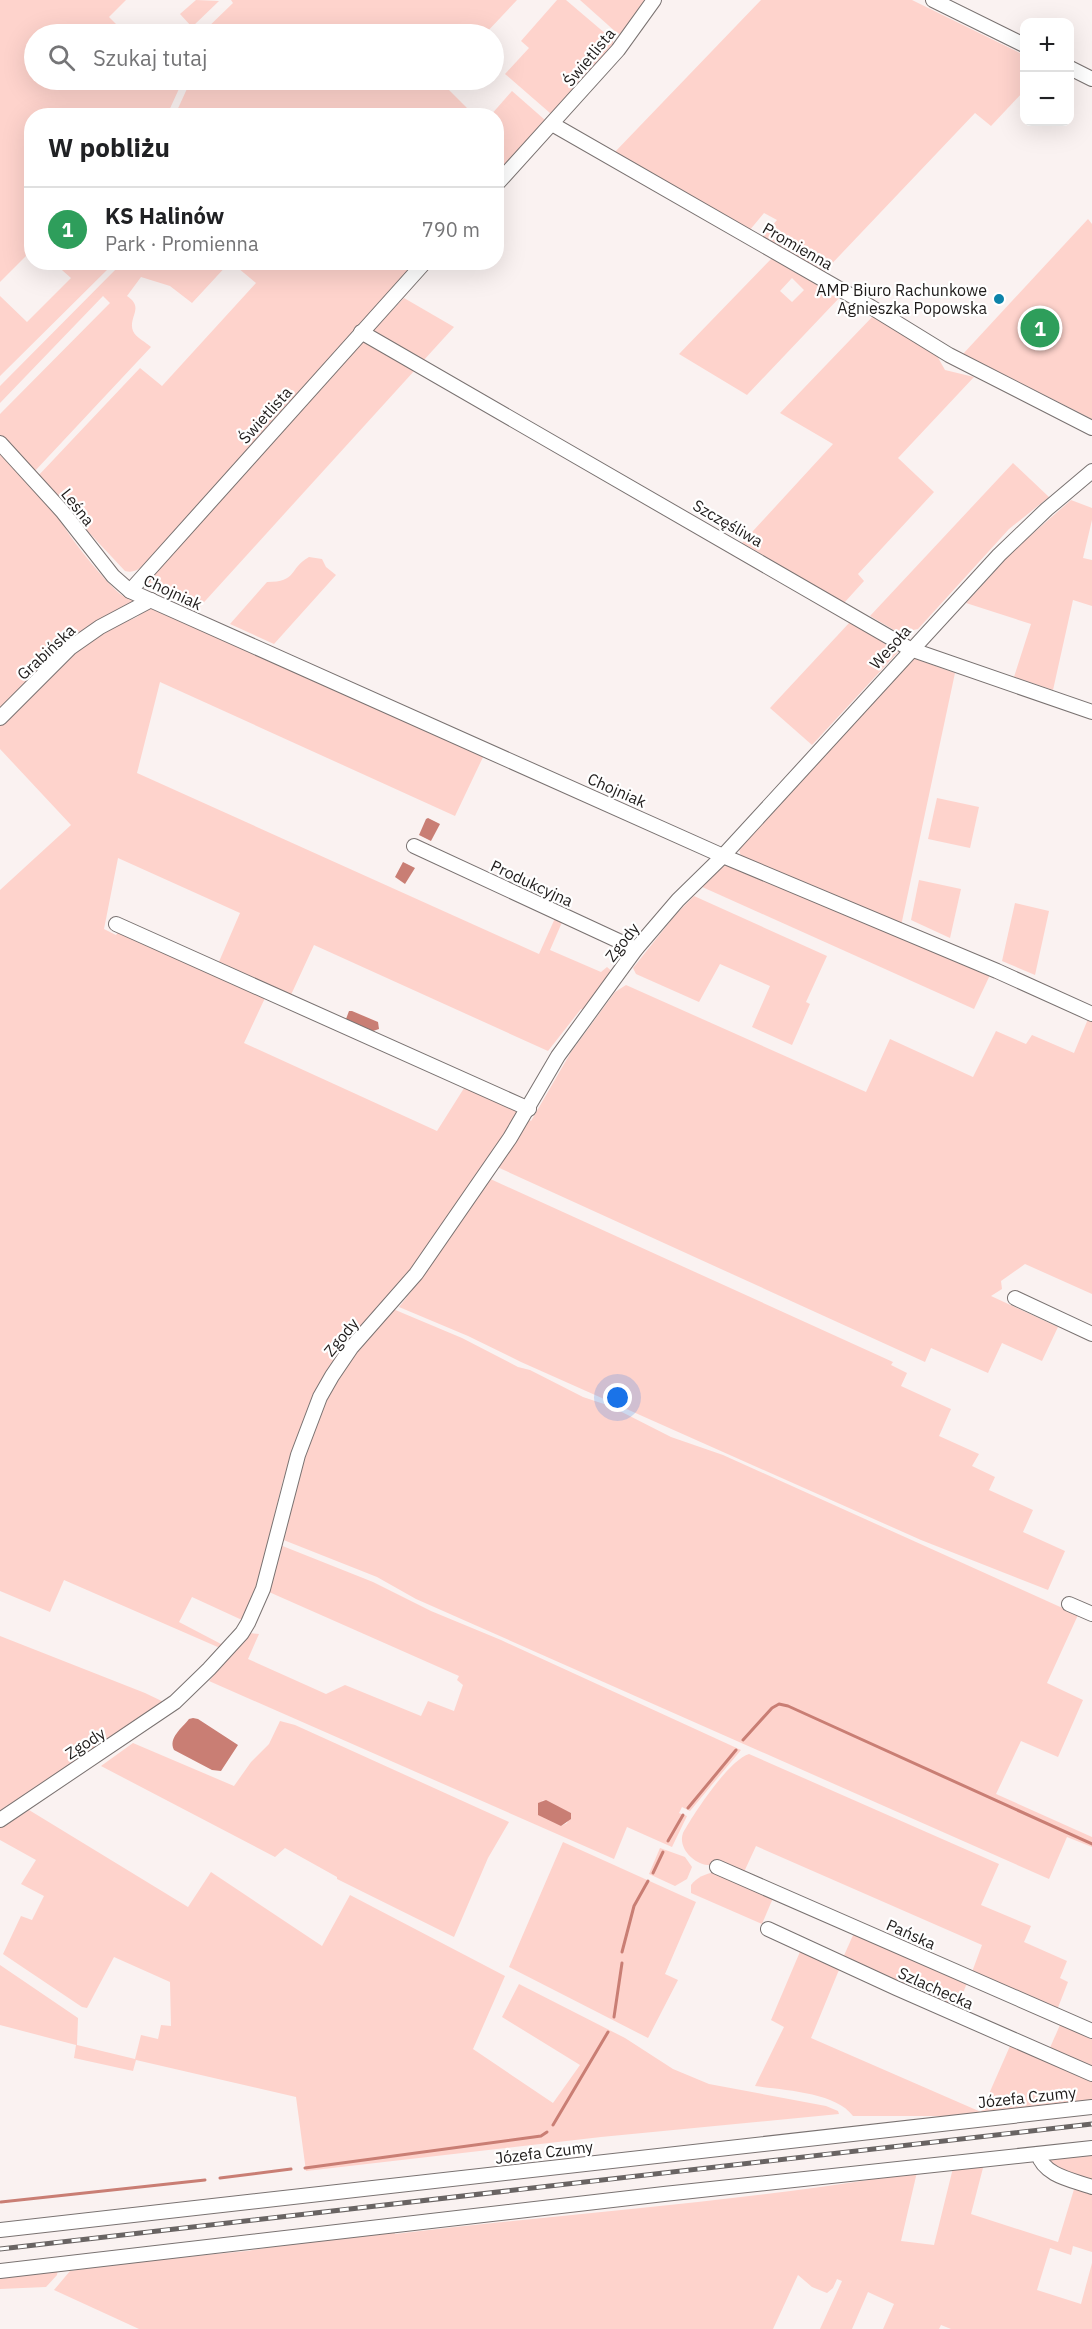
<!DOCTYPE html>
<html lang="pl">
<head>
<meta charset="utf-8">
<style>
  :root { --surface:#fff; --page:#f2f2f2; --text:#202124; --muted:#757577; --line:#e0e0e0; --accent:#db2777 }
  body { margin:0; font-family:"IBM Plex Sans",sans-serif; background:var(--page); color:var(--text) }
  .controls { position:absolute; right:18px; top:18px; display:grid; overflow:hidden; border-radius:12px; box-shadow:0 6px 24px #0002 }
  .controls button { width:54px; height:54px; display:grid; place-items:center; padding:0; border:0; border-bottom:2px solid var(--line); background:var(--surface); color:var(--text); font:30px sans-serif }
  .you { position:absolute; left:618px; top:1398px; width:21px; height:21px; margin:-15px; border:4px solid #fff; border-radius:50%; background:#1a73e8; box-shadow:0 0 0 9px #1a73e833 }
  .badge { display:grid; place-items:center; width:39px; height:39px; border-radius:50%; background:var(--accent); color:#fff; font-size:20px; font-weight:700 }
  .pin { position:absolute; translate:-50% -50%; border:3px solid #fff; box-shadow:0 2px 6px #0006 }
  .list { margin:0; padding:0; list-style:none }
  h2 { display:flex; justify-content:space-between; align-items:center; height:78px; margin:0; padding:0 24px; font-size:26px }
  h2 small { font-size:20px; font-weight:400; color:var(--muted) }
  .list li { display:grid; grid-template-columns:39px 1fr auto; gap:18px; align-items:center; box-sizing:border-box; height:84px; padding:0 24px; border-top:2px solid var(--line) }
  .list b { display:block; font-size:22px; white-space:nowrap }
  .list p { margin:0; font-size:20px; white-space:nowrap; color:var(--muted) }
  .list em { font-size:20px; font-style:normal; color:var(--muted) }
  .icon { flex:none; width:33px; height:33px; fill:none; stroke:currentColor; stroke-width:2; stroke-linecap:round; stroke-linejoin:round }
  .map { position:relative; flex:none; width:1092px; height:2329px; overflow:hidden }
  .search { position:absolute; background:var(--surface); box-shadow:0 6px 24px #0002; left:24px; top:24px; width:480px; height:66px; display:flex; align-items:center; gap:15px; box-sizing:border-box; padding:0 21px; border-radius:33px; color:var(--muted); font-size:22px }
  .panel { position:absolute; background:var(--surface); box-shadow:0 6px 24px #0002; left:24px; top:108px; width:480px; height:162px; border-radius:24px }
  .map>svg:first-child { display:block }
</style>
</head>
<body>
<div class="map">
<svg width="1092" height="2329" viewBox="0 0 1092 2329">
  <rect width="100%" height="100%" fill="#faf2f1"/>
  <g fill="#fed3cc" fill-rule="evenodd">
    <polygon points="0,0 126,0 109,17 125,33 123,34 34,34 34,80 132,80 144,90 155,80 183,80 167,115 32,116 31,251 0,282"/>
    <polygon points="196,0 219,1 192,27 180,14"/>
    <polygon points="231,0 517,0 485,34 201,34 233,3"/>
    <polygon points="557,0 566,0 613,40 613,44 554,113 550,113 505,74 529,48 521,41"/>
    <polygon points="580,0 647,0 620,34 617,33"/>
    <polygon points="761,0 912,0 1024,55 1024,91 991,126 975,113 823,273 761,238 777,220 764,213 749,231 613,154"/>
    <polygon points="191,80 443,80 441,82 474,115 175,115"/>
    <polygon points="512,91 545,120 545,124 497,180 496,116 490,116"/>
    <polygon points="1088,219 1092,224 1092,419 963,354"/>
    <path d="M773,257L841,296L747,395L679,354ZM792,278L804,290L792,302L780,291Z"/>
    <polygon points="54,263 114,263 0,376 0,296 27,322 71,278"/>
    <path d="M122,263L129,268L135,263H229L192,303L170,286L141,277L127,296C145,308 128,316 133,331C136,338 146,342 151,347L33,473L0,436V414L110,303L103,296L0,403V386Z"/>
    <path d="M232,263H421L149,559C142,566 137,574 125,571L37,477L140,368L162,386L256,283Z"/>
    <polygon points="404,298 454,327 423,361 372,331"/>
    <polygon points="874,315 936,354 945,370 974,377 898,458 934,492 858,574 864,581 844,603 742,543 833,444 780,413"/>
    <polygon points="364,340 415,370 196,611 151,586 147,579"/>
    <path d="M0,448L60,519C67,535 108,586 123,596C126,598 132,599 136,600L102,622L92,624L0,712Z"/>
    <polygon points="1013,463 1049,497 1009,529 918,629 899,633 870,616"/>
    <polygon points="1071,500 1092,508 1092,520 1083,558 1092,560 1092,606 1073,600 1053,690 1014,677 1031,624 966,603 1014,550"/>
    <path d="M309,557L322,559L326,567L336,575L274,644L230,624L267,582C298,582 288,569 309,557Z"/>
    <polygon points="149,607 484,755 455,816 160,682 137,773 539,954 556,916 563,920 550,950 601,972 607,967 614,973 584,1010 581,1009 548,1051 314,945 290,997 218,964 240,913 118,858 104,929 116,935 118,932 265,998 244,1043 437,1131 466,1085 520,1109 518,1118 418,1265 309,1411 283,1480 257,1587 242,1620 192,1597 179,1622 223,1645 220,1648 64,1580 50,1612 0,1591 0,890 71,825 0,749 0,725 95,635 137,617"/>
    <polygon points="850,622 899,648 899,651 812,745 770,708"/>
    <polygon points="913,658 955,673 901,926 741,857 739,849"/>
    <polygon points="937,798 979,807 970,848 928,839"/>
    <polygon points="725,865 736,865 990,975 974,1009 700,886"/>
    <polygon points="919,880 961,889 950,938 911,920"/>
    <polygon points="694,896 827,956 806,1002 810,1004 792,1045 752,1027 770,986 720,964 699,1002 636,974 633,968 676,914"/>
    <polygon points="1015,903 1049,911 1035,975 1002,961"/>
    <polygon points="626,985 866,1092 890,1039 973,1077 996,1031 1026,1044 1032,1035 1074,1053 1088,1019 1092,1021 1092,1294 1025,1264 1001,1281 1002,1289 991,1296 1058,1327 1042,1361 1002,1343 988,1373 931,1348 925,1362 495,1166 527,1118 531,1121 571,1052 615,992"/>
    <polygon points="486,1177 893,1362 891,1365 907,1373 901,1386 951,1409 939,1436 979,1454 972,1466 995,1477 989,1490 1033,1510 1023,1532 1065,1551 1048,1590 921,1540 521,1362 468,1336 399,1307 428,1270"/>
    <path d="M393,1309L462,1338L518,1367L530,1370L583,1397L610,1406L671,1437L723,1455L1078,1615L1047,1683L1083,1700L1058,1757L1021,1741L996,1794L1092,1837V1847L1067,1837L1049,1879L416,1599L377,1577L281,1539C295,1481 312,1421 343,1370C357,1348 377,1328 393,1309Z"/>
    <path d="M280,1545L373,1582L431,1611L501,1640L741,1750L690,1811L682,1807L679,1813L687,1816L672,1847L627,1827L614,1859L209,1681L249,1633L259,1634L248,1659L326,1694L345,1685L421,1716L428,1701L454,1711L463,1685L457,1680L459,1676L269,1592ZM542,1800L571,1813L567,1823L561,1826Z"/>
    <polygon points="0,1636 145,1693 168,1704 0,1814"/>
    <polygon points="280,1721 295,1725 509,1822 488,1858 454,1937 337,1879 337,1877 285,1848 275,1857 101,1766 133,1743 234,1786 251,1762 269,1744"/>
    <path d="M749,1754L999,1864L981,1905L1031,1926L1024,1942L1067,1961L1060,1978L1068,1982L1057,2010L972,1972L982,1945L756,1846L744,1872L717,1860L714,1865C697,1868 677,1849 683,1833C694,1813 729,1760 749,1754Z"/>
    <polygon points="29,1810 188,1907 211,1872 322,1946 350,1895 505,1976 473,2049 553,2103 580,2065 502,2017 519,1984 625,2038 673,2069 709,2084 826,2106 838,2111 839,2114 601,2137 306,2171 296,2097 136,2060 133,2071 74,2058 76,2045 0,2025 0,1965 78,2018 77,2045 135,2059 141,2035 158,2039 161,2025 171,2026 170,1982 114,1957 87,2008 82,2007 3,1954 21,1916 32,1920 44,1896 21,1884 36,1860 0,1840 0,1828"/>
    <polygon points="563,1842 696,1902 665,1974 678,1980 648,2038 509,1967"/>
    <polygon points="660,1848 685,1857 692,1867 687,1879 675,1886 649,1874"/>
    <path d="M715,1872L773,1898L762,1924L691,1893V1885C697,1877 705,1874 715,1872Z"/>
    <polygon points="854,1933 967,1983 956,2010 842,1960"/>
    <path d="M802,1947L841,1965L811,2038L981,2112L1010,2046L1092,2079V2100L946,2116H853C836,2092 782,2090 755,2086L784,2027L771,2020Z"/>
    <polygon points="1060,2025 1092,2039 1092,2069 1049,2050"/>
    <polygon points="1092,2151 1092,2183 1046,2165 1049,2158"/>
    <path d="M984,2164L971,2214L1058,2242L1075,2186L1092,2192V2252L1073,2246L1071,2255L1050,2248L1037,2290L1081,2304L1092,2263V2329H951L941,2325L939,2329H883L894,2304L868,2292L852,2329H820L842,2281L837,2279L833,2288L827,2293L812,2287L798,2275L773,2329H139L54,2290L70,2271L129,2262L247,2251L394,2227L395,2234C553,2215 711,2204 868,2180V2175L917,2172L901,2241L934,2245L953,2168Z"/>
    <polygon points="58,2268 57,2275 46,2287 0,2289 0,2275"/>
  </g>
  <g fill="#c97e74">
    <polygon points="428,818 440,824 431,841 419,835 426,819"/>
    <polygon points="403,862 415,868 405,884 395,877"/>
    <polygon points="349,1011 352,1011 378,1022 379,1029 373,1031 346,1019"/>
    <path d="M193,1718L198,1719L238,1745L221,1771L212,1770L174,1750C168,1738 182,1728 189,1719Z"/>
    <polygon points="546,1800 571,1813 571,1819 561,1826 538,1815 538,1803"/>
  </g>
  <g fill="none" stroke-linecap="round" stroke-linejoin="round">
    <g stroke="#c97e74" stroke-width="3">
      <polyline points="743,1740 772,1708 779,1704 788,1706 1092,1844"/>
      <polyline points="688,1808 736,1750"/>
      <polyline points="668,1841 683,1815"/>
      <polyline points="653,1873 663,1852"/>
      <polyline points="622,1952 634,1906 648,1881"/>
      <polyline points="614,2017 622,1963"/>
      <polyline points="553,2125 608,2032"/>
      <polyline points="305,2168 541,2136 547,2132"/>
      <polyline points="220,2178 291,2169"/>
      <polyline points="1,2202 205,2180"/>
    </g>
    <g stroke="#797271" stroke-width="16">
      <g id="minor">
        <polyline points="933,0 1024,45"/>
        <polyline points="1070,68 1092,79"/>
        <polyline points="552,124 871,307 949,355 1092,428"/>
        <polyline points="496,185 618,50 654,0"/>
        <polyline points="361,332 910,649 1092,712"/>
        <polyline points="0,443 62,511 113,576 130,591 723,856 997,971 1092,1014"/>
        <polyline points="130,591 425,262"/>
        <polyline points="0,718 70,648 100,627 151,600"/>
        <polyline points="414,846 636,949"/>
        <polyline points="116,924 529,1109"/>
        <polyline points="1015,1298 1092,1334"/>
        <polyline points="1069,1604 1092,1614"/>
        <polyline points="0,1820 175,1702 209,1669 242,1633 248,1623 263,1589 298,1455 320,1397 332,1376 351,1348 416,1274 510,1138 558,1056 636,949 678,900 723,856 999,555 1047,509 1092,471"/>
        <polyline points="717,1867 1092,2031"/>
        <polyline points="768,1929 896,1988 1092,2074"/>
        <path d="M1038,2154C1044,2176 1073,2180 1092,2187"/>
        <polyline points="0,2230 1092,2107"/>
        <path d="M0,2271C221,2247 442,2220 664,2194C806,2178 949,2164 1092,2148"/>
      </g>
    </g>
    <use href="#minor" stroke="#fff" stroke-width="14"/>
    <g stroke="#696463" stroke-width="5">
      <polyline id="rail" points="0,2249 1092,2124"/>
    </g>
    <use href="#rail" stroke="#fff" stroke-width="3" stroke-dasharray="9" stroke-linecap="butt"/>
  </g>
  <circle fill="#0c83a9" stroke="#fff" stroke-width="2" cx="999" cy="299" r="6"/>
  <g text-anchor="middle" dominant-baseline="central" stroke-width="4.5" stroke-linejoin="round" paint-order="stroke">
    <g font-size="16" fill="#1f1c1b" stroke="#fff">
      <text transform="translate(589 57) rotate(-50)">Świetlista</text>
      <text transform="translate(798 246) rotate(30)">Promienna</text>
      <text transform="translate(265 415) rotate(-48)">Świetlista</text>
      <text transform="translate(78 507) rotate(52)">Leśna</text>
      <text transform="translate(728 523) rotate(30)">Szczęśliwa</text>
      <text transform="translate(173 592) rotate(25)">Chojniak</text>
      <text transform="translate(890 647) rotate(-48)">Wesoła</text>
      <text transform="translate(46 652) rotate(-43)">Grabińska</text>
      <text transform="translate(617 790) rotate(24)">Chojniak</text>
      <text transform="translate(532 883) rotate(25)">Produkcyjna</text>
      <text transform="translate(622 942) rotate(-52)">Zgody</text>
      <text transform="translate(341 1337) rotate(-51)">Zgody</text>
      <text transform="translate(85 1743) rotate(-33)">Zgody</text>
      <text transform="translate(911 1934) rotate(24)">Pańska</text>
      <text transform="translate(936 1988) rotate(24)">Szlachecka</text>
      <text transform="translate(1027 2097) rotate(-6)">Józefa Czumy</text>
      <text transform="translate(544 2152) rotate(-7)">Józefa Czumy</text>
    </g>
    <g font-size="16" fill="#1f1c1b" stroke="#fff" text-anchor="end">
      <text x="987" y="290">AMP Biuro Rachunkowe<tspan x="987" dy="18">Agnieszka Popowska</tspan></text>
    </g>
  </g>
</svg>
<div class="controls">
<button>+</button>
<button>−</button>
</div>
<div class="you"></div>
<div class="pin badge" style="left:1040px;top:328px;background:#2e9e5b">1</div>
<div class="search"><svg class="icon" aria-label="search" viewBox="0 0 24 24"><circle cx="10" cy="10" r="6"/><path d="M15 15l6 6"/></svg>Szukaj tutaj</div>
<section class="panel">
<h2>W pobliżu<small></small></h2>
<ul class="list">
<li><span class="badge" style="background:#2e9e5b">1</span><div><b>KS Halinów</b><p>Park · Promienna</p></div><em>790 m</em></li>
</ul>
</section>
</div>
</body>
</html>
